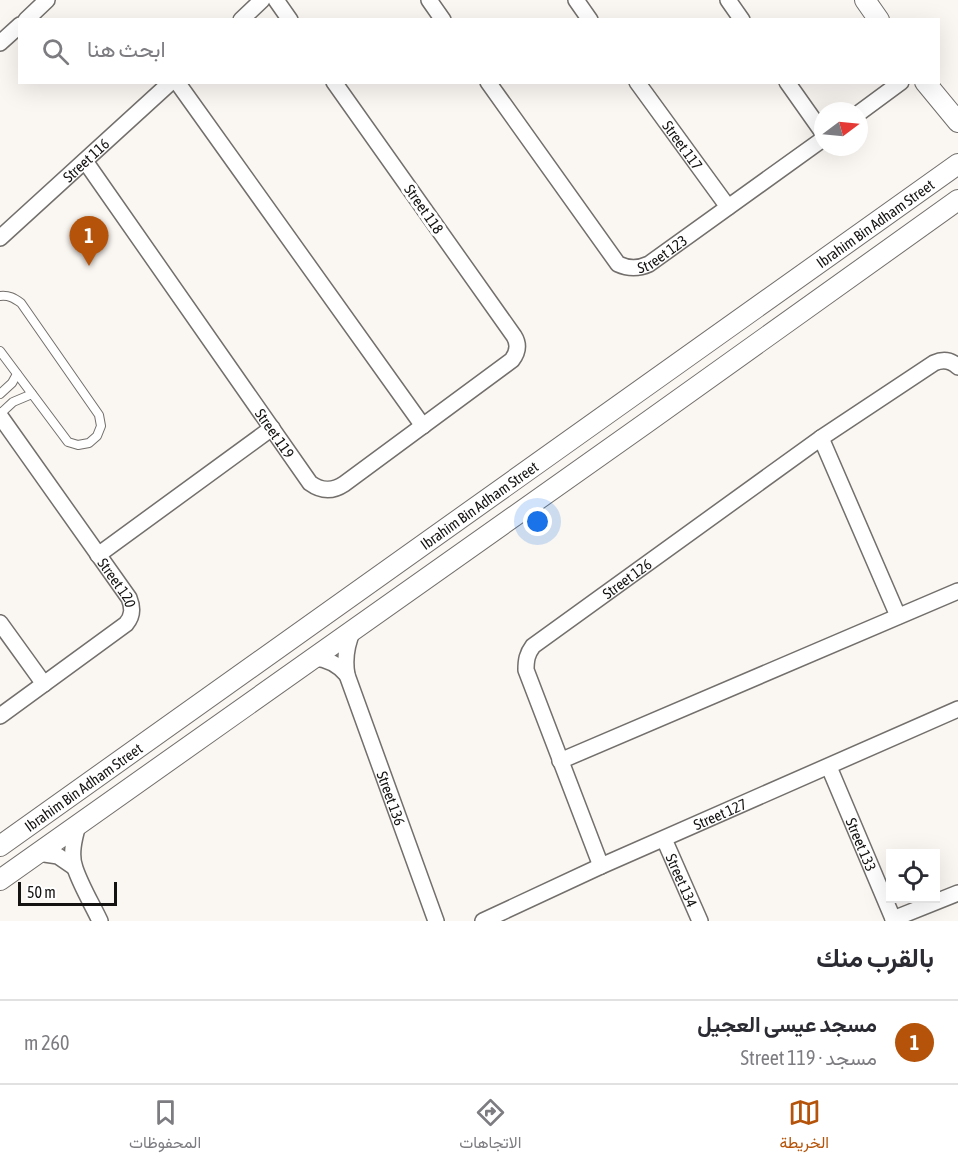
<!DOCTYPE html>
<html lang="ar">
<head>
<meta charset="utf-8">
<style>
  :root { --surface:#fff; --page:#f7f7f7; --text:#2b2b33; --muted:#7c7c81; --line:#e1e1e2; --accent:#b45309 }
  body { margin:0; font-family:"Asap Condensed",Vazirmatn,sans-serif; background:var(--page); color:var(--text); direction:rtl }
  .controls { position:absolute; right:18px; bottom:18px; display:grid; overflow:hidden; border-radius:0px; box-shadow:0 6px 24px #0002 }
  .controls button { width:54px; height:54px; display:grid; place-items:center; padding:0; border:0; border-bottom:2px solid var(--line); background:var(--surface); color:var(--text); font:30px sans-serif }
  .compass { position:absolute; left:814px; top:102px; width:54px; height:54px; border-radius:50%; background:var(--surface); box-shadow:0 6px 24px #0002; rotate:74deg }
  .scale { position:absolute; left:18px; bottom:15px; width:99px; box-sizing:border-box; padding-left:6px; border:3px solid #141312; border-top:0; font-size:16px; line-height:21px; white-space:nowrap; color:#141312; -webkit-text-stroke:4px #fff; paint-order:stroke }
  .you { position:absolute; left:538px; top:522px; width:21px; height:21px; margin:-15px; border:4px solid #fff; border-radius:50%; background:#1a73e8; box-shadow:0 0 0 9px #1a73e833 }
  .badge { display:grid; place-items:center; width:39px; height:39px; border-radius:50%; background:var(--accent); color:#fff; font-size:20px; font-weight:700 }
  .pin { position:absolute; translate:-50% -50px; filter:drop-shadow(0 2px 3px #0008) }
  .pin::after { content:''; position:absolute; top:32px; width:21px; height:18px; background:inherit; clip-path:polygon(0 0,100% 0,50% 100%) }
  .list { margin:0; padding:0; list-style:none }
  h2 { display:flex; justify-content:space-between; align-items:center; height:78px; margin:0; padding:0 24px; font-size:26px }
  h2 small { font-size:20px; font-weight:400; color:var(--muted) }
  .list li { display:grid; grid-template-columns:39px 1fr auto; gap:18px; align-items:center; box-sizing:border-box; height:84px; padding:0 24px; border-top:2px solid var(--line) }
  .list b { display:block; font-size:22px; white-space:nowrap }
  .list p { margin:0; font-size:20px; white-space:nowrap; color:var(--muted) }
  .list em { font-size:20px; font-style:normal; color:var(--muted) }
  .icon { flex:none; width:33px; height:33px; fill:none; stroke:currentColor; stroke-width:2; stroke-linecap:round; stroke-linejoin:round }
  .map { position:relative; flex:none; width:958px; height:921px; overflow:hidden; direction:ltr }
  .search { position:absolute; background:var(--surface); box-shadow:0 6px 24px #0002; left:18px; right:18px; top:18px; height:66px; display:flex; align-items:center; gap:15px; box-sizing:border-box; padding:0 21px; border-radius:0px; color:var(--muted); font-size:22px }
  .sheet { height:162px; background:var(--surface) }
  nav { display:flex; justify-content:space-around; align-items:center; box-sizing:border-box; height:84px; border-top:2px solid var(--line); background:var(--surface); font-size:16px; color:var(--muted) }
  nav a { display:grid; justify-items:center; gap:3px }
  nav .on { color:var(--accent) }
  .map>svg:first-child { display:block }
</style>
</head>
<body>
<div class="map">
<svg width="958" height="921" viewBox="0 0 958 921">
  <rect width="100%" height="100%" fill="#faf6f2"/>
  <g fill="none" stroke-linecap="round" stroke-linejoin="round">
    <g stroke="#726f6c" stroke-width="10">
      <g id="service">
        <path d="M0,296C9,295 14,298 21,303L99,415L101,426L97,436L89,443L78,445L68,442L0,351"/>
        <polyline points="0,394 12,383 17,374"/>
        <polyline points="0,414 13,402 32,394"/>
      </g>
    </g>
    <g stroke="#726f6c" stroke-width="18">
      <g id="minor">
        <polyline points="276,0 290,20"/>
        <polyline points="429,0 443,20"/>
        <polyline points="576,0 590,20"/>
        <polyline points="728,0 742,20"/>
        <polyline points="26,20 47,0"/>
        <polyline points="241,20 262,0"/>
        <polyline points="0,43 20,25"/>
        <polyline points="177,82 423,426"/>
        <path id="s1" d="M488,82L618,264C629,269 638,269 649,264L823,139"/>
        <path id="s2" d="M637,82L728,207"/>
        <polyline points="787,82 823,133"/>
        <polyline points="859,113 901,82"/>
        <path id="s3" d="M85,161L310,483C321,491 332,492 344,484L512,360C518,352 519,344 514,336L334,82"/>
        <path id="s4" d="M0,238L171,82"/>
        <path id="s5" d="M0,416L129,598C133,608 133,616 126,624L0,716"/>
        <polyline points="821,438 898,616"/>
        <polyline points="98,555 272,428"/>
        <polyline points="0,623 44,684"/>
        <path id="s6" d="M353,630C346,646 344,659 347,675L436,921"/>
        <path d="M314,658C328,659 338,664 347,675"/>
        <polyline points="560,761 958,591"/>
        <path id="s7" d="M829,767L894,921"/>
        <path d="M78,825C74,839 70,855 75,868C81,886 92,904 100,921"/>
        <path id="s8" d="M664,839L700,921"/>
        <polyline points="38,853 58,856 74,867"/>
        <path id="s9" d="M601,866L526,670C526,660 527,654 533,646L821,438L934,363C943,359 951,360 958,367"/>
        <polyline points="893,919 958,893"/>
        <path id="s10" d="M483,921L601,866L958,709"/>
      </g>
    </g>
    <g stroke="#726f6c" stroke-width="22">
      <g id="tertiary">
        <polyline points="865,0 879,20"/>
        <polyline points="925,82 958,122"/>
        <path id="s11" d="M0,846L958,164"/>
        <polyline points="0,880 646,423 958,200"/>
      </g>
    </g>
    <use href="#service" stroke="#fff" stroke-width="8"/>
    <use href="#minor" stroke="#fff" stroke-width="15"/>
    <use href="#tertiary" stroke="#fff" stroke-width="20"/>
  </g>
  <g text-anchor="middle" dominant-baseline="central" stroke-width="6" stroke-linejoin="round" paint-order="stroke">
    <g font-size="15" fill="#141312" stroke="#fff">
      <text stroke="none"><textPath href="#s2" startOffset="78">Street 117</textPath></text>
      <text stroke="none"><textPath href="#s4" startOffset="116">Street 116</textPath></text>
      <text transform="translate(424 209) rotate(55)">Street 118</text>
      <text stroke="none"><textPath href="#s11" startOffset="1074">Ibrahim Bin Adham Street</textPath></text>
      <text stroke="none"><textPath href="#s1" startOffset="272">Street 123</textPath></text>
      <text stroke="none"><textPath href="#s3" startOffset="332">Street 119</textPath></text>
      <text stroke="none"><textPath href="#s11" startOffset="588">Ibrahim Bin Adham Street</textPath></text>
      <text stroke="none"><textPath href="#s9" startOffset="351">Street 126</textPath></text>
      <text stroke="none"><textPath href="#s5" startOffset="204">Street 120</textPath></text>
      <text stroke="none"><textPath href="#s11" startOffset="102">Ibrahim Bin Adham Street</textPath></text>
      <text stroke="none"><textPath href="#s6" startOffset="177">Street 136</textPath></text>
      <text stroke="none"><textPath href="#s10" startOffset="260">Street 127</textPath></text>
      <text stroke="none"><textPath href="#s7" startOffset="84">Street 133</textPath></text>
      <text stroke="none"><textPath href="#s8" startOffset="45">Street 134</textPath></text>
    </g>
  </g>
</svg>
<div class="controls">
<button><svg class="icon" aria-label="locate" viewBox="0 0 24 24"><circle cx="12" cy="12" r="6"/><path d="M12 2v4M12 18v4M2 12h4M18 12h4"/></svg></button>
</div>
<svg class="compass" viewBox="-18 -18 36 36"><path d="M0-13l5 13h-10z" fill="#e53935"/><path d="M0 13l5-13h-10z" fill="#7c7c81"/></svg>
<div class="scale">50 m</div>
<div class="you"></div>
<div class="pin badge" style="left:89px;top:266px">1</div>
<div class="search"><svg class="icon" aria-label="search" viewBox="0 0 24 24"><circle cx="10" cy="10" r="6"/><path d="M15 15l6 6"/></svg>ابحث هنا</div>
</div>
<section class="sheet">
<h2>بالقرب منك<small></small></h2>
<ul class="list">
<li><span class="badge">1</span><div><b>مسجد عيسى العجيل</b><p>مسجد · Street 119</p></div><em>260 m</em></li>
</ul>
</section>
<nav>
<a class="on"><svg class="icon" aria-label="map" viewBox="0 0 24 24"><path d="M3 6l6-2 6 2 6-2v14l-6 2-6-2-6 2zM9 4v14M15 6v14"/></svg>الخريطة</a>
<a><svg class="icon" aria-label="directions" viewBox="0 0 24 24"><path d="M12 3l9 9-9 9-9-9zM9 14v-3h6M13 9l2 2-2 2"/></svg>الاتجاهات</a>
<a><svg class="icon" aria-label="saved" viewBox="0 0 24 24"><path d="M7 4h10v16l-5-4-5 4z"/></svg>المحفوظات</a>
</nav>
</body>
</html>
